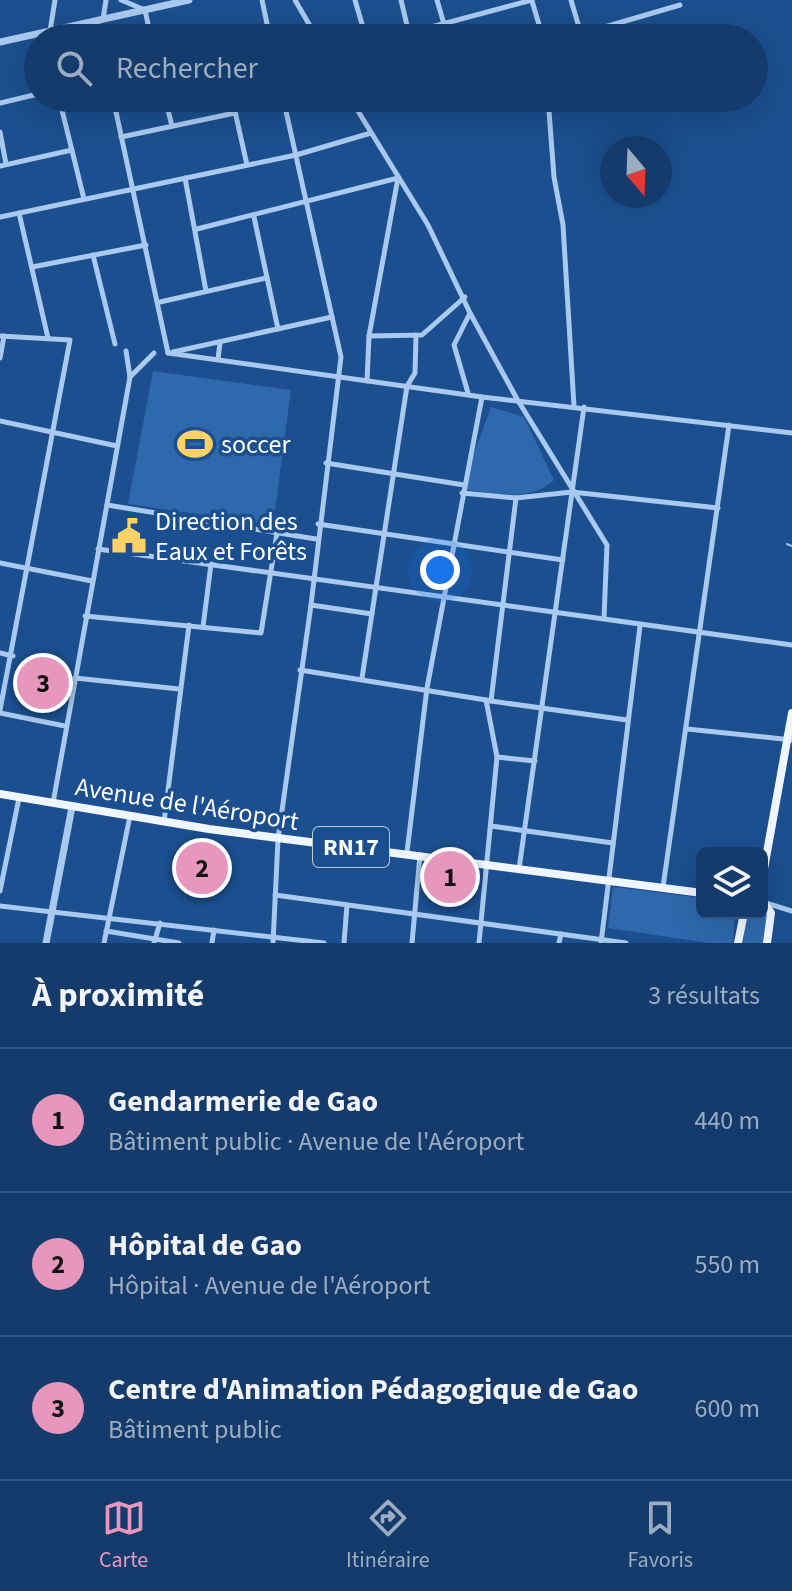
<!DOCTYPE html>
<html lang="fr">
<head>
<meta charset="utf-8">
<style>
  :root { --surface:#143b6b; --page:#1d4271; --text:#f1f3f6; --muted:#9dadc1; --line:#33557e; --accent:#e797bd }
  body { margin:0; font-family:"Source Sans 3",sans-serif; background:var(--page); color:var(--text) }
  .controls { position:absolute; right:24px; bottom:24px; display:grid; overflow:hidden; border-radius:12px; box-shadow:0 8px 32px #0002 }
  .controls button { width:72px; height:72px; display:grid; place-items:center; padding:0; border:0; border-bottom:2px solid var(--line); background:var(--surface); color:var(--text); font:40px sans-serif }
  .compass { position:absolute; left:600px; top:136px; width:72px; height:72px; border-radius:50%; background:var(--surface); box-shadow:0 8px 32px #0002; rotate:161deg }
  .you { position:absolute; left:440px; top:570px; width:28px; height:28px; margin:-20px; border:6px solid #fff; border-radius:50%; background:#1a73e8; box-shadow:0 0 0 12px #1a73e833 }
  .badge { display:grid; place-items:center; width:52px; height:52px; border-radius:50%; background:var(--accent); color:#111; font-size:26px; font-weight:700 }
  .pin { position:absolute; translate:-50% -50%; border:4px solid #fff; box-shadow:0 2px 8px #0006 }
  .list { margin:0; padding:0; list-style:none }
  h2 { display:flex; justify-content:space-between; align-items:center; height:104px; margin:0; padding:0 32px; font-size:34px }
  h2 small { font-size:26px; font-weight:400; color:var(--muted) }
  .list li { display:grid; grid-template-columns:52px 1fr auto; gap:24px; align-items:center; box-sizing:border-box; height:144px; padding:0 32px; border-top:2px solid var(--line) }
  .list b { display:block; font-size:30px; white-space:nowrap }
  .list p { margin:0; font-size:26px; white-space:nowrap; color:var(--muted) }
  .list em { font-size:26px; font-style:normal; color:var(--muted) }
  .icon { flex:none; width:44px; height:44px; fill:none; stroke:currentColor; stroke-width:2; stroke-linecap:round; stroke-linejoin:round }
  .map { position:relative; flex:none; width:792px; height:943px; overflow:hidden }
  .search { position:absolute; background:var(--surface); box-shadow:0 8px 32px #0002; left:24px; right:24px; top:24px; height:88px; display:flex; align-items:center; gap:20px; box-sizing:border-box; padding:0 28px; border-radius:44px; color:var(--muted); font-size:30px }
  .sheet { height:536px; background:var(--surface) }
  nav { display:flex; justify-content:space-around; align-items:center; box-sizing:border-box; height:112px; border-top:2px solid var(--line); background:var(--surface); font-size:22px; color:var(--muted) }
  nav a { display:grid; justify-items:center; gap:4px }
  nav .on { color:var(--accent) }
  .map>svg:first-child { display:block }
</style>
</head>
<body>
<div class="map">
<svg width="792" height="943" viewBox="0 0 792 943">
  <rect width="100%" height="100%" fill="#1b4f8f"/>
  <g fill="#2e69ad">
    <polygon points="153,371 291,390 273,525 128,504"/>
    <path d="M491,407L524,417L554,480C528,503 498,493 466,490L473,456Z"/>
    <polygon points="613,887 702,898 702,913 735,913 733,943 709,943 608,928"/>
    <polygon points="762,908 768,914 764,943 743,943 746,913 762,913"/>
  </g>
  <g fill="none" stroke-linecap="round" stroke-linejoin="round">
    <polyline stroke="#9cc4f0" stroke-width="2" points="787,544 792,546"/>
    <g stroke="#a9c9ee" stroke-width="5">
      <polyline points="121,0 145,10 151,38"/>
      <polyline points="262,0 270,38"/>
      <polyline points="295,0 317,38"/>
      <polyline points="355,0 366,38"/>
      <polyline points="401,0 410,38"/>
      <polyline points="437,0 444,24"/>
      <polyline points="571,0 581,34"/>
      <polyline points="532,1 543,38"/>
      <polyline points="103,19 106,0"/>
      <polyline points="97,20 100,38"/>
      <polyline points="50,31 55,0"/>
      <polyline points="409,33 532,0"/>
      <polyline points="282,38 312,29"/>
      <polyline points="567,38 680,5"/>
      <polyline points="59,98 84,199"/>
      <polyline points="113,98 168,353"/>
      <polyline points="165,98 172,126"/>
      <polyline points="232,98 247,165"/>
      <polyline points="350,98 428,225 470,313 517,399 607,545 604,618"/>
      <polyline points="548,98 554,177 563,225 574,406"/>
      <polyline points="0,103 38,94"/>
      <polyline points="0,132 6,164"/>
      <polyline points="121,137 235,113"/>
      <polyline points="0,166 72,150"/>
      <polyline points="185,178 206,291"/>
      <polyline points="19,213 48,338"/>
      <polyline points="0,217 296,155 371,133"/>
      <polyline points="254,217 278,329"/>
      <polyline points="197,229 398,178 369,336 367,381"/>
      <polyline points="93,255 115,344"/>
      <polyline points="32,267 146,245"/>
      <polyline points="160,302 266,278"/>
      <polyline points="0,336 70,340 0,710"/>
      <polyline points="369,336 422,335 465,297"/>
      <polyline points="173,352 332,317"/>
      <polyline points="168,353 482,397 792,433"/>
      <polyline points="0,358 4,336"/>
      <polyline points="218,359 220,343"/>
      <polyline points="130,377 154,353"/>
      <polyline points="468,393 454,345 470,313"/>
      <polyline points="0,421 117,446"/>
      <polyline points="326,463 464,485"/>
      <polyline points="462,493 516,498 572,492 718,508"/>
      <polyline points="107,505 316,539"/>
      <polyline points="318,524 563,560"/>
      <polyline points="98,549 792,645"/>
      <polyline points="0,563 92,581"/>
      <polyline points="311,605 372,614"/>
      <polyline points="85,616 261,633 277,533"/>
      <polyline points="203,627 211,564"/>
      <polyline points="0,653 13,656"/>
      <polyline points="300,670 486,700 497,757 479,943"/>
      <polyline points="75,678 179,689"/>
      <polyline points="362,678 407,386 415,373 416,335"/>
      <polyline points="486,700 491,701 516,498"/>
      <polyline points="491,701 627,720"/>
      <polyline points="0,713 65,726"/>
      <polyline points="687,729 792,740"/>
      <polyline points="497,757 535,761"/>
      <polyline points="53,803 130,377 126,351"/>
      <polyline points="164,822 189,625"/>
      <polyline points="491,826 613,843"/>
      <polyline points="407,852 427,688 482,397"/>
      <polyline points="519,869 584,407"/>
      <polyline points="663,887 729,425"/>
      <polyline points="0,891 19,798"/>
      <polyline points="275,895 626,943"/>
      <polyline points="766,903 792,911"/>
      <polyline points="0,906 324,943"/>
      <polyline points="106,931 179,943"/>
      <polyline points="104,943 130,816"/>
      <polyline points="154,943 160,923"/>
      <polyline points="212,943 214,930"/>
      <polyline points="273,943 278,839 311,605 341,357 283,98"/>
      <polyline points="344,943 347,905"/>
      <polyline points="412,943 420,855"/>
      <polyline points="559,943 561,934"/>
      <polyline points="601,943 640,626"/>
    </g>
    <g stroke="#a9c9ee" stroke-width="7">
      <polyline points="0,42 189,0"/>
      <polyline points="46,943 72,807"/>
    </g>
    <g stroke="#f0f6ff" stroke-width="8">
      <polyline points="0,794 209,829 702,893"/>
      <polyline points="762,880 792,713"/>
      <polyline points="762,901 771,913 767,943"/>
      <polyline points="738,943 744,913"/>
    </g>
  </g>
  <defs>
    <g id="stadium-bare" transform="scale(2.76)"><path d="M0-5a6.5 5 0 1 0 0 10a6.5 5 0 1 0 0-10ZM-3.5-1.8h7v3.6h-7Z" fill="#ffd166" stroke="#1b4f8f" stroke-width="2.5" paint-order="stroke"/></g>
    <g id="civic-bare" transform="scale(2.76)"><path d="M-.6-6.5H3V-4.5H.6V-3L4-1V1h2V6H-6V1h2V-1L-.6-3ZM-1.2 2.5V6h2.4V2.5Z" fill="#ffd166" stroke="#1b4f8f" stroke-width="2.5" paint-order="stroke"/></g>
  </defs>
  <g fill-rule="evenodd">
    <use href="#stadium-bare" x="195" y="444"/>
    <use href="#civic-bare" x="129" y="536"/>
  </g>
  <g text-anchor="middle" dominant-baseline="central" stroke-width="7" stroke-linejoin="round" paint-order="stroke">
    <rect fill="#1b4f8f" stroke="#bbcadd" stroke-width="2" x="313" y="827" width="76" height="40" rx="6"/>
    <g font-size="24" font-weight="bold" fill="#fff">
      <text x="351" y="847">RN17</text>
    </g>
    <g font-size="26" fill="#fff" stroke="#1b4f8f" text-anchor="start">
      <text x="221" y="444">soccer</text>
      <text x="155" y="521">Direction des<tspan x="155" dy="30">Eaux et Forêts</tspan></text>
    </g>
    <g font-size="26" fill="#fff" stroke="#1b4f8f">
      <text transform="translate(187 804) rotate(9)">Avenue de l'Aéroport</text>
    </g>
  </g>
</svg>
<div class="controls">
<button><svg class="icon" aria-label="layers" viewBox="0 0 24 24"><path d="M12 4l9 5-9 5-9-5zM3 14l9 5 9-5"/></svg></button>
</div>
<svg class="compass" viewBox="-18 -18 36 36"><path d="M0-13l5 13h-10z" fill="#e53935"/><path d="M0 13l5-13h-10z" fill="#9dadc1"/></svg>
<div class="you"></div>
<div class="pin badge" style="left:450px;top:877px">1</div>
<div class="pin badge" style="left:202px;top:868px">2</div>
<div class="pin badge" style="left:43px;top:683px">3</div>
<div class="search"><svg class="icon" aria-label="search" viewBox="0 0 24 24"><circle cx="10" cy="10" r="6"/><path d="M15 15l6 6"/></svg>Rechercher</div>
</div>
<section class="sheet">
<h2>À proximité<small>3 résultats</small></h2>
<ul class="list">
<li><span class="badge">1</span><div><b>Gendarmerie de Gao</b><p>Bâtiment public · Avenue de l'Aéroport</p></div><em>440 m</em></li>
<li><span class="badge">2</span><div><b>Hôpital de Gao</b><p>Hôpital · Avenue de l'Aéroport</p></div><em>550 m</em></li>
<li><span class="badge">3</span><div><b>Centre d'Animation Pédagogique de Gao</b><p>Bâtiment public</p></div><em>600 m</em></li>
</ul>
</section>
<nav>
<a class="on"><svg class="icon" aria-label="map" viewBox="0 0 24 24"><path d="M3 6l6-2 6 2 6-2v14l-6 2-6-2-6 2zM9 4v14M15 6v14"/></svg>Carte</a>
<a><svg class="icon" aria-label="directions" viewBox="0 0 24 24"><path d="M12 3l9 9-9 9-9-9zM9 14v-3h6M13 9l2 2-2 2"/></svg>Itinéraire</a>
<a><svg class="icon" aria-label="saved" viewBox="0 0 24 24"><path d="M7 4h10v16l-5-4-5 4z"/></svg>Favoris</a>
</nav>
</body>
</html>
